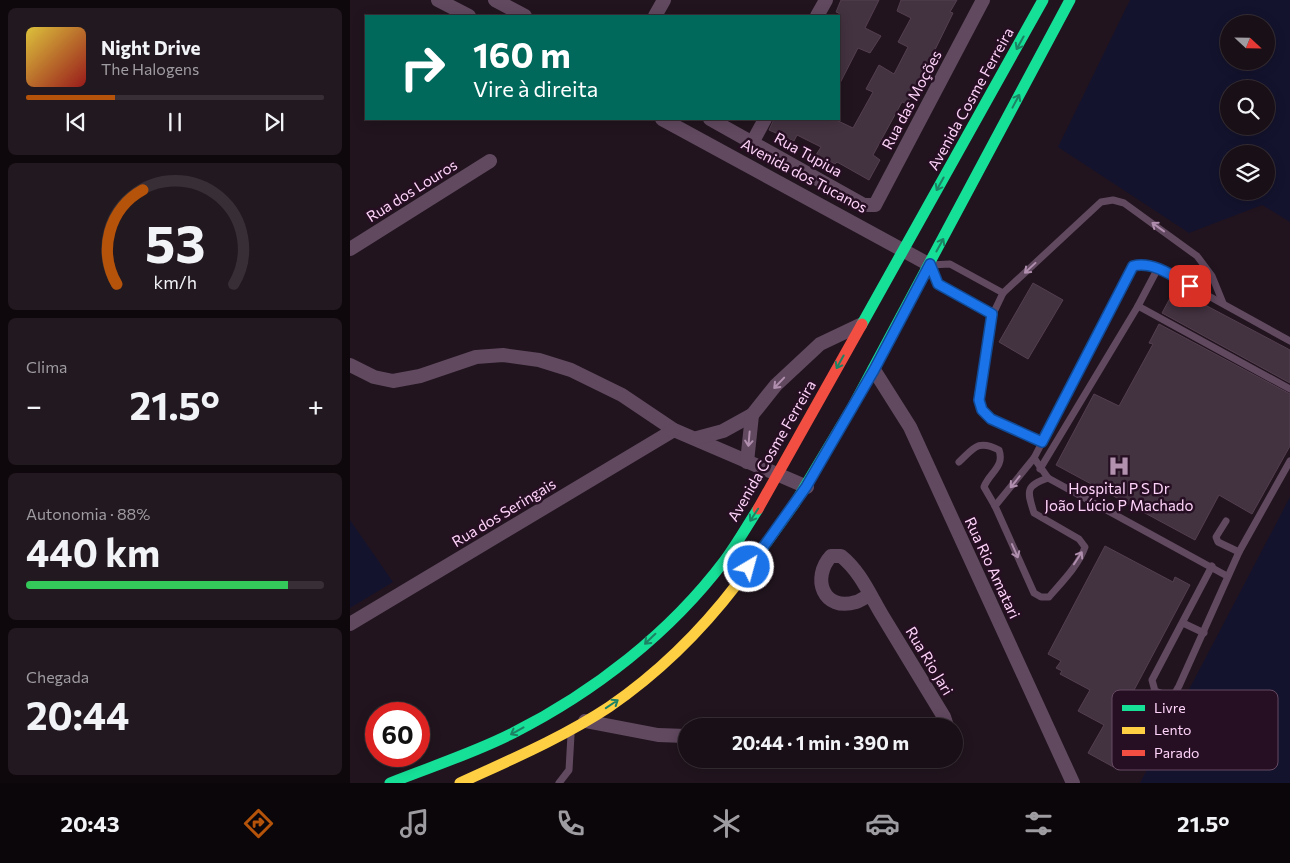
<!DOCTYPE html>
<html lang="pt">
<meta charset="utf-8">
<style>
body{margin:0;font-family:Commissioner,sans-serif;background:#22181f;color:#f1f3f6;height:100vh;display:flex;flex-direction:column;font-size:19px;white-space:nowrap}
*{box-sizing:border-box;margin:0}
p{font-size:16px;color:#9f9ca1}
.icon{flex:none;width:28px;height:28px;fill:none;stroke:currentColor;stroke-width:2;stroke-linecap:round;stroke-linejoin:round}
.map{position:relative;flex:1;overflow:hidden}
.details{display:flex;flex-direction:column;gap:8px;padding:8px;background:#0e080c;width:350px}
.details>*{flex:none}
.hud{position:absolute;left:15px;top:15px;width:475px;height:105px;border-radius:0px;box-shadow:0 2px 12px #0003,0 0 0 1px #372f35;background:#00695c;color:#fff;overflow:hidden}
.needle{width:32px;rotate:112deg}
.controls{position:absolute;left:870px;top:15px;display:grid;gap:10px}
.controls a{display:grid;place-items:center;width:55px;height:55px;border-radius:50%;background:#190f16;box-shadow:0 2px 12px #0003,0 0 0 1px #372f35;font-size:25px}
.speed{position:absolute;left:15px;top:702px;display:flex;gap:10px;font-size:25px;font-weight:700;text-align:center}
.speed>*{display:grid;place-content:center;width:65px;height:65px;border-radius:50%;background:#190f16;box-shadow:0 2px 12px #0003,0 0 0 1px #372f35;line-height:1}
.speed .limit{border:8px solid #d22;background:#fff;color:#111}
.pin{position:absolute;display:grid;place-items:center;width:42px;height:42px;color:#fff;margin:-21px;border-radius:10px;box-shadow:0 2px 8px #0006}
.me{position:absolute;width:55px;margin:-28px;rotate:37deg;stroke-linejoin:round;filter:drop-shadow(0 0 4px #0008)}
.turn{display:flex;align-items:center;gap:18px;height:105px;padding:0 25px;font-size:22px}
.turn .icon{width:65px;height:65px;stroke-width:2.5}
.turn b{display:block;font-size:35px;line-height:42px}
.big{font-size:38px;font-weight:700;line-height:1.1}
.details .widget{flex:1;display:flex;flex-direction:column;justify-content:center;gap:8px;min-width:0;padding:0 18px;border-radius:8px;background:#22181f}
.details .dial{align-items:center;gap:0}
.dial svg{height:130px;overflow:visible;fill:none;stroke:#372f35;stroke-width:7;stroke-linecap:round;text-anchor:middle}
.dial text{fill:#f1f3f6;stroke:none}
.song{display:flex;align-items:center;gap:15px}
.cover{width:60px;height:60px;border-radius:8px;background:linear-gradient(135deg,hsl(50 70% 55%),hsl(0 70% 35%))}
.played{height:5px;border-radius:2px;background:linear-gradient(90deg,#b45309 30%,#372f35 30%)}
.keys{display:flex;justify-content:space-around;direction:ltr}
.heat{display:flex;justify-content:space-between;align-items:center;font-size:28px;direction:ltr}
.charge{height:8px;border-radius:4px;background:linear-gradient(90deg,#34c759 88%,#372f35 0)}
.trip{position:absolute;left:328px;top:718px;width:285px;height:50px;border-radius:25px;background:#190f16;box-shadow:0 2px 12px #0003,0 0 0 1px #372f35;font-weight:700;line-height:50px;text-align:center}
.menu{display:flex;height:80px;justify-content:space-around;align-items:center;background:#0a0609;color:#9f9ca1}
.menu .icon{width:35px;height:35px}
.menu .selected{color:#b45309}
.menu b{font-size:22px;color:#f1f3f6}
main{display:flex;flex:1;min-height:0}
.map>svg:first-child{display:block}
</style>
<main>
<section class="details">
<div class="widget">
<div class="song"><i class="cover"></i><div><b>Night Drive</b><p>The Halogens</p></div></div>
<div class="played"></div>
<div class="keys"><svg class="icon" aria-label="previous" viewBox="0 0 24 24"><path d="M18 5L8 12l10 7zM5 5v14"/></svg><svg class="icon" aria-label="pause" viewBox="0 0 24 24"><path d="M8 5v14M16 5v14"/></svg><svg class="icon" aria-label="next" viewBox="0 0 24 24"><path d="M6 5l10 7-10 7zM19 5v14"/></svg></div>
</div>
<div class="widget dial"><svg viewBox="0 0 100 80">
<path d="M14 69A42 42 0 1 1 86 69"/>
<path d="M14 69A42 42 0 0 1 30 11" stroke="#b45309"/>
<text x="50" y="56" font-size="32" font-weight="700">53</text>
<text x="50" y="72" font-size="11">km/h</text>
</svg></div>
<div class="widget"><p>Clima</p>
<div class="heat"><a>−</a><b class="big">21.5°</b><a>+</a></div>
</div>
<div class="widget"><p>Autonomia · 88%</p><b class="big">440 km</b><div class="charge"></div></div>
<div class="widget"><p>Chegada</p><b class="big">20:44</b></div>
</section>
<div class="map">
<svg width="940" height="783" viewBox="0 0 940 783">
<rect width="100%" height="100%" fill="#21141e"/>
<g fill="#14132e" fill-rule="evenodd">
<path d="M780,0H940V222L912,205L839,233L708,147ZM879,24H916V61H879ZM879,89H916V126H879ZM879,154H916V191H879Z"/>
<polygon points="940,497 940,783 790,783"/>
<polygon points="0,520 43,582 0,608"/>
</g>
<g fill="#433240" stroke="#543f50">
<polygon points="491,0 529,0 515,28 531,36 520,53 508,48 489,85 489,13 486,12"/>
<polygon points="551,0 607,0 600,12 603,13 579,62 581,63 557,104 552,102 523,155 530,160 519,180 487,162 485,164 466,155 471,147 447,135 444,141 419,130 424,119 484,119 503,128 523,92 516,89 529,65 544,74 558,47 548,42 561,18 547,11"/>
<polygon points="683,283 713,300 678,359 649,342"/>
<polygon points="825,289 940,350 940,383 814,314 812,313"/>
<polygon points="809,324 940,394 940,446 902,514 869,495 845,540 706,465 744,394 769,406 803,344 799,343"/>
<polygon points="755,546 823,582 825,577 840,585 783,692 807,705 769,770 738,753 754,725 728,711 740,690 710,674 712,671 706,668 711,661 698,654"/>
</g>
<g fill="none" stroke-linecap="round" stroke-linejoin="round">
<g stroke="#614960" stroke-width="7">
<polyline points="808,268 788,306 940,389"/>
<polyline points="643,314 588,284 580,265 600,264 653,293"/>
<polyline points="692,442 641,419 632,410 629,400 643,314 653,293 751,202 763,200 774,203 847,256 862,276 873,303"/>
<path d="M609,462C624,448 628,439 649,450C655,467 639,473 634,487L645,506L684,593L691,597H699C711,583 729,565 735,547L729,539L684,513C677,491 675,486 698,478"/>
<polyline points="690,469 788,306"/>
<polyline points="645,506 684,458"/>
<polyline points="876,521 866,537 868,542 889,552"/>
<polyline points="862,566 802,680 805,691 819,696 825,693 829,686 889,552 940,461"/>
<polyline points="877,576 698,478 684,458 783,267 792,264 808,268 940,341"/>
<polyline points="833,623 854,633"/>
<polyline points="209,783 219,770 221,735"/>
</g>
<g stroke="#614960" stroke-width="14">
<polyline points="88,0 119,16"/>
<polyline points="145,0 175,16"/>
<polyline points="305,16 314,0"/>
<polyline points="467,16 476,0"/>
<polyline points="312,119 580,265"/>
<polyline points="360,119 514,205 525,205 633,0"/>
<polyline points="402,143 415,119"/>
<polyline points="0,249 140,161"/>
<polyline points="0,365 24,377 43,381 70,376 126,357 153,355 189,360 221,370 272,395 324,430 457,487"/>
<polyline points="524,370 560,427 723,783"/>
<polyline points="347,438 373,431 402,415 426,385 470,344 510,325"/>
<polyline points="397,462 402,415"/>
<path d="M520,595C515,597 510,601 506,602C473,612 461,578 481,556H491C510,571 520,595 532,615C553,649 573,683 594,717L597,726"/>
<polyline points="0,624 324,430"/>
<polyline points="235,721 308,735 336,736"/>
</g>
<g stroke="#16e098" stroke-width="11">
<polyline points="512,324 693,0"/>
<polyline points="387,584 445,503 503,406 720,0"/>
<path d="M40,783C80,767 124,753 163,733C244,692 320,633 375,560C387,544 397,526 408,509"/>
</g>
<path stroke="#ffcf43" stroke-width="11" d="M110,783C160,760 212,738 259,707C307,674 351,631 387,584"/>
<polyline stroke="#f24e42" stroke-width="11" points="408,509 512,324"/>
</g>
<defs><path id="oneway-shaft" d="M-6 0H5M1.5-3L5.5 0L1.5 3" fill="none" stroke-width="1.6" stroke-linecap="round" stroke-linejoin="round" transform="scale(1.25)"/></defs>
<g stroke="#1d8263">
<use href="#oneway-shaft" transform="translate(670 43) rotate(119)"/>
<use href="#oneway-shaft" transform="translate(666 101) rotate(-62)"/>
<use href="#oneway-shaft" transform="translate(590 184) rotate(119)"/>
<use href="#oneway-shaft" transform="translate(590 245) rotate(-61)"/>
<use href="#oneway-shaft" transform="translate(490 362) rotate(119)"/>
<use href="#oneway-shaft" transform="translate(404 515) rotate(123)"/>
<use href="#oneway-shaft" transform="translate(300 639) rotate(136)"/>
<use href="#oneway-shaft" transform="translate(262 704) rotate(-34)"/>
<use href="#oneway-shaft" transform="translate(167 731) rotate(151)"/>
</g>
<g stroke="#b08eae">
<use href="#oneway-shaft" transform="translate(808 227) rotate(-144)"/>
<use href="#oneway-shaft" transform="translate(680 268) rotate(137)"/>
<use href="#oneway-shaft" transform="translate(429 383) rotate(134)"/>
<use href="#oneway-shaft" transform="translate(399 439) rotate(95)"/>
<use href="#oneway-shaft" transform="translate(665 482) rotate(129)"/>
<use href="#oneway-shaft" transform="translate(665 551) rotate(66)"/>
<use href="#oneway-shaft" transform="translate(728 558) rotate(-57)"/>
</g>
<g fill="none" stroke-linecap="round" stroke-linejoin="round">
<g stroke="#114b97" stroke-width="12">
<path id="route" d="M399,567L456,487L524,370L580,264L588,284L642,314L629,400L632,410L641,419L692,442L783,266C803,261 823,276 840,286"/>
</g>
<use href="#route" stroke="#1a73e8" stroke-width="9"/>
</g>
<defs>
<g id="hospital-bare" transform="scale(1.725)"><path d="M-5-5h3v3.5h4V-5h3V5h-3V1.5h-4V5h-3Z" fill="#b191ae" stroke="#260f22" stroke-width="2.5" paint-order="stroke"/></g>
</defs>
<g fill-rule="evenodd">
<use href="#hospital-bare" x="769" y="466"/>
</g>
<g text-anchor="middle" stroke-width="5" stroke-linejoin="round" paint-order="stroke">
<g font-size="15" fill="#ffd4fb" stroke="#260f22">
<text transform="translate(621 99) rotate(-61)" y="5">Avenida Cosme Ferreira</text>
<text transform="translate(562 100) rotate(-62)" y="5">Rua das Moções</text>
<text transform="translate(458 155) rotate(29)" y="5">Rua Tupiua</text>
<text transform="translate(454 176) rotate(28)" y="5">Avenida dos Tucanos</text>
<text transform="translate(62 191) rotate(-32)" y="5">Rua dos Louros</text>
<text transform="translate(422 451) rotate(-60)" y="5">Avenida Cosme Ferreira</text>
<text transform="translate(154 513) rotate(-31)" y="5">Rua dos Seringais</text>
<text transform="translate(642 568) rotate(65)" y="5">Rua Rio Amatari</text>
<text transform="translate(579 661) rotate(59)" y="5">Rua Rio Jari</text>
</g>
<g font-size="15" fill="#ffd4fb" stroke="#260f22">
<text x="769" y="494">Hospital P S Dr<tspan x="769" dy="17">João Lúcio P Machado</tspan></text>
</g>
</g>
<rect x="762" y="690" width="166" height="80" rx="8" fill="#260f22" stroke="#674a63" stroke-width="1"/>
<rect x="772" y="705" width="23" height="6" fill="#16e098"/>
<rect x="772" y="727" width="23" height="7" fill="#ffcf43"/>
<rect x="772" y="750" width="23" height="6" fill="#f24e42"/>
<g font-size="14" fill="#ffd4fb">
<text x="804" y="713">Livre</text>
<text x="804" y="735">Lento</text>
<text x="804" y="758">Parado</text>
</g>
</svg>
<div class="controls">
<a><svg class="needle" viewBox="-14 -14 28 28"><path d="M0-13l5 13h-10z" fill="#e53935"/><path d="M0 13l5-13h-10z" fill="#9f9ca1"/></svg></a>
<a><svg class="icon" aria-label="search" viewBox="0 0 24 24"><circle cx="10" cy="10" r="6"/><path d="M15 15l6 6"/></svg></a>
<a><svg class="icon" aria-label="layers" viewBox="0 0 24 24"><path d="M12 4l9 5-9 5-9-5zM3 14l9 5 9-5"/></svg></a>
</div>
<div class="speed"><div class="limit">60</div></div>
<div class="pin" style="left:840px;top:286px;background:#d93025"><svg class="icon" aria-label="arrive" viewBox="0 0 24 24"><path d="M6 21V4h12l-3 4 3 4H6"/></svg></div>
<svg class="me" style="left:399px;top:567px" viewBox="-20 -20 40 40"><circle r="17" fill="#1a73e8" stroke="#fff" stroke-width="3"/><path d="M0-11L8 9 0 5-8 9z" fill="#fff"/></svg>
<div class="trip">20:44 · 1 min · 390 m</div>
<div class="hud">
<div class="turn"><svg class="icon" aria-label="right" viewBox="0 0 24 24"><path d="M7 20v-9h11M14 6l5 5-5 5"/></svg><div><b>160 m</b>Vire à direita</div></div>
</div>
</div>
</main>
<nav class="menu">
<b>20:43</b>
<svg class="icon selected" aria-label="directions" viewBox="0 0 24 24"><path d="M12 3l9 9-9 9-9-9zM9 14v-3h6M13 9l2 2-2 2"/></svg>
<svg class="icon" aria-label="music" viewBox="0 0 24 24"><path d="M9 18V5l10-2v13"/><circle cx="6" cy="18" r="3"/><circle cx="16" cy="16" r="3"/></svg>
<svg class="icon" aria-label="phone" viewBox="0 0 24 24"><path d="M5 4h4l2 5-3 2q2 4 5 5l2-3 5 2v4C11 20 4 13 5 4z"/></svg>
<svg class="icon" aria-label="climate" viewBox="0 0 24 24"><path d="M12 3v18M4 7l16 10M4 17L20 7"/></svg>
<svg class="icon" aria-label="car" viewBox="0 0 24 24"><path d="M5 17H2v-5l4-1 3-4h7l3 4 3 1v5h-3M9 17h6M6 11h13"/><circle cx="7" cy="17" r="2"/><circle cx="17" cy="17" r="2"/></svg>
<svg class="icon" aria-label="filters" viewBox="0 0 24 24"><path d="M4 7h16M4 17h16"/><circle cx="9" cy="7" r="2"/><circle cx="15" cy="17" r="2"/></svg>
<b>21.5°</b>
</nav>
